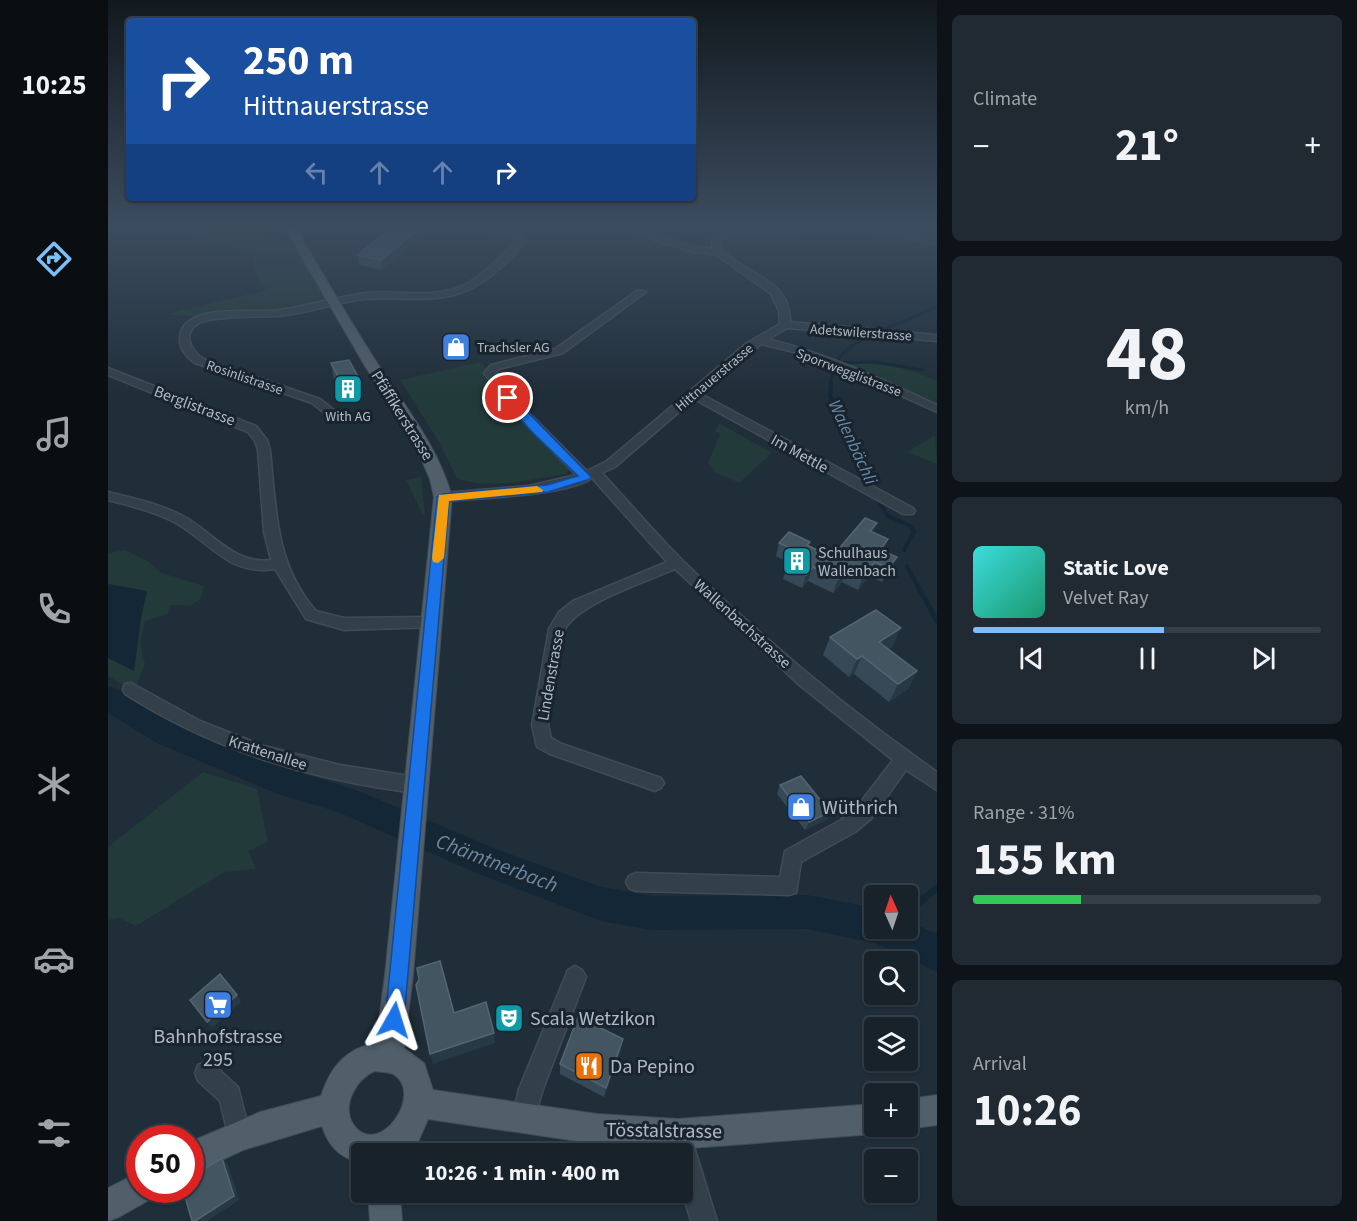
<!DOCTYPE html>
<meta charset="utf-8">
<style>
body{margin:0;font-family:"Source Sans 3",sans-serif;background:#212a33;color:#f1f3f6;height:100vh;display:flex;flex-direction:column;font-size:22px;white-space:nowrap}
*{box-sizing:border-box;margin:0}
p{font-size:20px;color:#9fa4a9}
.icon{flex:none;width:33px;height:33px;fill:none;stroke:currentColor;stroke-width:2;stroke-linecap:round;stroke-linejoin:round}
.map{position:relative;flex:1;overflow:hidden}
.drawer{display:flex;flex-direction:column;gap:15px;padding:15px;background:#0d1318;width:420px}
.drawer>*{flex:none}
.guide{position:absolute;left:18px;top:18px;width:570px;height:183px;border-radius:6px;box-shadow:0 2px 4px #0004,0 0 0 2px #363f47;background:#1a4fa0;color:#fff;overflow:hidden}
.needle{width:39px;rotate:357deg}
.fabs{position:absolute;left:756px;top:885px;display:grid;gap:12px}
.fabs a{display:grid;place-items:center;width:54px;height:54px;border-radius:6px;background:#18222b;box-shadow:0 2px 4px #0004,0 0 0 2px #363f47;font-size:30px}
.speed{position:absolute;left:18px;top:1125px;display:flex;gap:12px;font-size:30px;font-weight:700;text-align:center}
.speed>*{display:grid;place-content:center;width:78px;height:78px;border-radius:50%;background:#18222b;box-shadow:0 2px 4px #0004,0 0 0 2px #363f47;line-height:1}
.speed .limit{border:9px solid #d22;background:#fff;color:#111}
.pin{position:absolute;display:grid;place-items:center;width:51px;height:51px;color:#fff;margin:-26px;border:3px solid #fff;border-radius:50%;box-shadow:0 2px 6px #0007}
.me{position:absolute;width:66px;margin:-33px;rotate:6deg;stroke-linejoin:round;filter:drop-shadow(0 0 4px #0008)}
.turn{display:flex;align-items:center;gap:21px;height:126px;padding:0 18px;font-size:27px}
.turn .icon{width:78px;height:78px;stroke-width:2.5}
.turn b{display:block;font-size:42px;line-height:51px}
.lanes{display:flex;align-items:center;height:57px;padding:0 18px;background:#0003;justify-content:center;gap:30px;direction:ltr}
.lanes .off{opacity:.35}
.big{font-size:45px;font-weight:700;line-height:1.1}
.drawer .card{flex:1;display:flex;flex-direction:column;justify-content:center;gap:9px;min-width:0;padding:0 21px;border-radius:9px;background:#212a33}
.drawer .dial{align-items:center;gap:0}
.dial b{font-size:78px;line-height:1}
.song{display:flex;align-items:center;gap:18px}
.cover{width:72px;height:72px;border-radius:9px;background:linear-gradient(135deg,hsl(180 70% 55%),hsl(160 70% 35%))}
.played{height:6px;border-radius:3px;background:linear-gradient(90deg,#7cbffd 55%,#363f47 55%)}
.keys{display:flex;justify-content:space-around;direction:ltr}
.heat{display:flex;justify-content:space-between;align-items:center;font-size:33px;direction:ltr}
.charge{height:9px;border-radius:4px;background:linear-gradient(90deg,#34c759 31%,#363f47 0)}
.trip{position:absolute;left:243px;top:1143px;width:342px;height:60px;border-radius:6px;background:#18222b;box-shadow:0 2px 4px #0004,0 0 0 2px #363f47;font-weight:700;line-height:60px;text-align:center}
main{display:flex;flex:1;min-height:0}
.dock{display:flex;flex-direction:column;width:108px;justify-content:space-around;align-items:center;background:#0a0e11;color:#9fa4a9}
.dock .icon{width:42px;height:42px}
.dock .on{color:#7cbffd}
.dock b{font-size:27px;color:#f1f3f6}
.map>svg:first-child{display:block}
</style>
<main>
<nav class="dock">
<b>10:25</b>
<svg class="icon on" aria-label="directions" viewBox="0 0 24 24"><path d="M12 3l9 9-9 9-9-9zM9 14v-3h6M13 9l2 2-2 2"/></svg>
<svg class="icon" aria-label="music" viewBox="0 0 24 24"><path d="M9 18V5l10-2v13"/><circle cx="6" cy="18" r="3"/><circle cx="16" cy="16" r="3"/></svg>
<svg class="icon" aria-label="phone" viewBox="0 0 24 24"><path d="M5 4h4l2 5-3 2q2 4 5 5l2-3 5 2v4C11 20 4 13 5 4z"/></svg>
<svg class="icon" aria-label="climate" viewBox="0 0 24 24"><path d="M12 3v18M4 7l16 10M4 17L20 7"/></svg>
<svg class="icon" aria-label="car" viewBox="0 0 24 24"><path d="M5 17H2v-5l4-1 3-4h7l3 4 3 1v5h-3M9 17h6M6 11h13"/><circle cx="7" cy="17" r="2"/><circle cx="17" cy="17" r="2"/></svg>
<svg class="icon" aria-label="filters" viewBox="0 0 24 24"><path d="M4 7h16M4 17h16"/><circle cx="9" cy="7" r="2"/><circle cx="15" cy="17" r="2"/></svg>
</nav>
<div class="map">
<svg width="829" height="1221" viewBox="0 0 829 1221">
<rect width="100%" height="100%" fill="#202e39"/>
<g fill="#223a3a">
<path d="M82,225L90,227L135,225L145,232L177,243H191L225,303C173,315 111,321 59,314L158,290C148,278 143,269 146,254L64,230Z"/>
<polygon points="733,225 829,225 829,241 816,239"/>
<path d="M373,362L464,464L458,474C424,479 381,491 349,478L328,437L292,380Z"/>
<path d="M741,362C770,364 804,367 829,382V409L735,366Z"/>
<polygon points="611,423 664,453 631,483 606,472 600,463 612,434 607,431"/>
<polygon points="827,435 829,464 799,452"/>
<polygon points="313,477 317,514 315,515 298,480"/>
<polygon points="17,550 43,563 51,572 96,586 93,598 82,606 63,605 59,614 37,621 32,644 37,664 28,686 17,686 0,676 0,553"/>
<polygon points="95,772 149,789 160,842 140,851 148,869 116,872 28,926 11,918 0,920 0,847"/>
</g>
<polygon fill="#132737" points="0,584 39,591 33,618 26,671 0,658"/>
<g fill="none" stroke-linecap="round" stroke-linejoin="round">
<g stroke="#132737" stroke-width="3">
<polyline points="777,329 829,307"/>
<polyline points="730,363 768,362 815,370"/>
<path d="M722,384C727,357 739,345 764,335"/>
</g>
<g stroke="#132737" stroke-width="4">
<polyline points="723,383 722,396 763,488"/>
<polyline points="768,496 779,515 802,526 806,531 796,550"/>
<polyline points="799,566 813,592"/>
</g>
<polyline stroke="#132737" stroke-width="5" points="812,590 829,621"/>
<g stroke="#132737" stroke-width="7">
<polyline points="800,912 829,888"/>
<polyline points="783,931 785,928"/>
</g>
<polygon fill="#132737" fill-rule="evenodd" points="0,686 10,690 71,725 186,771 248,790 393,851 493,887 544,896 699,895 766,908 766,928 800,928 800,921 829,934 829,972 767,943 699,929 544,930 493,921 373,875 230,812 170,794 49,743 0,713"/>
<g stroke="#404b56" stroke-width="3">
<g id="minor">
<path d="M350,225H366L407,232L413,234L417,242C400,263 376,286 349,294C319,303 289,296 258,299C228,302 199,314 168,316C152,317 103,316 91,323C74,333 82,349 95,359L212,399L227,411V415H219L204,403L87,363C67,349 65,326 91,316C111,308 149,313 172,310C201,306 229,297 257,293C286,290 314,297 343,290C370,283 389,259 408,242L402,236Z"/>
<path d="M500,225H512L589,247L604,249L605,237C629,223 654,229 680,228C690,227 699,225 709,225C688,244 640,223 612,240V248C635,274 684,279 682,322L829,335V341L679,328L660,339C720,354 773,379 829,405V412L731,368L694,354L653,344L593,394L805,508L807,511L805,514H795L586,399L507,467L494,473C521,502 547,533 575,561C654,638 739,709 829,772V790L798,770L763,819L747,832L693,862L688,893L681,895L528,891L521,888L518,882L521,876L528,873L672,877L677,851L733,820L749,807L785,760L689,683L567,569C538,582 471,603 457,629L440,725L443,738L454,744L553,778L556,783L553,788L547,791L442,754L429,747L424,725L441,629L451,612L465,601L559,562L484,478C458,496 370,498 335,501L328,497L335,493L421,486L468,475L411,417L376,373L383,365L447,349L530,290L538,292L455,353L391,369L388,373L420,412L479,471L499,461L639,343L672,324L671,311L663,294L609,255L585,252Z"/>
<polygon points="729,225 746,225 829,238 829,244"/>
<path d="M0,368L148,426L159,440L162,450C168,509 167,564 208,611L236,618L322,617L327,619L330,623L327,627L236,630L198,619L167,569C119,576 103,542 66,522C45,511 22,506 0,500V492C25,498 52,504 75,516C105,532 126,565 163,560L156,532L150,450L147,441L140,432L0,375Z"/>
<path d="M23,683L92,721L156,746L232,765L308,777L314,780L317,785L314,790L308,793C203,780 107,751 17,694L15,689L17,684Z"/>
<polygon points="467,966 474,970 478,977 435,1089 424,1126 416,1130 408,1126 404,1118 411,1089 460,970"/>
<polygon points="98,1062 106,1065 130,1087 142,1134 138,1142 130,1146 122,1142 112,1101 90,1081 87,1073 90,1065"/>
<polygon points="570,1122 578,1126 582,1134 609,1221 583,1221 574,1190 574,1154 564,1154 558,1134 562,1126"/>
</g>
</g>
<g stroke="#404b56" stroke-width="2">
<g id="major">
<path d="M175,225H186C214,272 241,320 271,366C299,409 330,447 344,497L305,975L296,1048L316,1063L325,1090L489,1114L570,1119L766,1104V1126H778L777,1130L766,1134L570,1149L489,1144L320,1119L310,1142L298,1154H254V1163C232,1158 221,1147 214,1126L135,1150L82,1175V1142L152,1112L213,1096C223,1066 237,1050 268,1042L277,975L326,497L322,479L307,445L257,366ZM267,1071C272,1072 280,1072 285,1074C318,1093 270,1161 245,1124C233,1105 249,1078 267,1071Z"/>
<polygon points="829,1095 829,1125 800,1129 793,1126 800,1126 800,1099"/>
<polygon points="32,1172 32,1190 47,1190 43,1199 11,1217 0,1221 0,1188"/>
<polygon points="260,1192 292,1192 294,1221 262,1221"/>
</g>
</g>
<use href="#minor" fill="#33404a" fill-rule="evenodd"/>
<use href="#major" fill="#515f6a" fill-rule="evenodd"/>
</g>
<g fill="#374956">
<polygon points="275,226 319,231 316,233 316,236 274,270 251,265 249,255 276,235"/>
<polygon points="223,363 255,397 237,401 226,380"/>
<polygon points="769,523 765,532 775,551 789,557 783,571 774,582 761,576 750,590 734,582 725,593 700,581 694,588 675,579 679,566 682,563 668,556 671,543 701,546 724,557"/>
<polygon points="722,637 785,646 781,649 809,671 800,689 781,702 746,674 741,677 715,655"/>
<polygon points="672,785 722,812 718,820 697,830 669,794"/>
<polygon points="513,1049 496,1097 452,1074 452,1064"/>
</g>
<g fill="#283946">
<polygon points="314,225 318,225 319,231 316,233 316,236 274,270 273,260"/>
<polygon points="252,380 255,397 237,401 234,384"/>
<polygon points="769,523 763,537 762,531"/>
<polygon points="780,539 775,553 766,563 772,550"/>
<polygon points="789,557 783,571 774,582 780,568"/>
<polygon points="767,562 761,576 750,590 755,576"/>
<polygon points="705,567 700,581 694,588 698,575"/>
<polygon points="739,568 734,582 725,593 730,579"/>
<polygon points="793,628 785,646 763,660 771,642"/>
<polygon points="754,656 746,674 741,677 749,659"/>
<polygon points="809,671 800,689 781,702 790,684"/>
<polygon points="722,812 718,820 697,830 701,822"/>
<polygon points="129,995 133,1002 104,1028 99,1022"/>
<polygon points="386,1033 387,1043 325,1064 322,1054"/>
<polygon points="515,1039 513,1049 496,1097 498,1088"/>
<polygon points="114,1158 120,1164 131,1200 99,1221 87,1221"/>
</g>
<g fill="#445562" stroke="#546572" stroke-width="1.5">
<polygon points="276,225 314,225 312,226 315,226 273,260 249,255 285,228 275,226"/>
<polygon points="241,360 252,380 234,384 223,363"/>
<polygon points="757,518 769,523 762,531 780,539 772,550 789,557 780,568 767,562 755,576 739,568 730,579 705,567 698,575 679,566 692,552 671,543 681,532 702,542 699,545 724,557"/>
<polygon points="768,610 793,628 771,642 809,671 790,684 754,656 749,659 722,637"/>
<polygon points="693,776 722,812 701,822 672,785"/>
<polygon points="332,961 346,1013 378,1002 386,1033 322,1054 308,985 311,980 309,968"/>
<polygon points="112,974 129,995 99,1022 82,1000"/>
<polygon points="470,1017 515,1039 498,1088 452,1064"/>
<polygon points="114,1158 126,1196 87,1221 84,1221 75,1190 82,1190 82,1178"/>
</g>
<linearGradient id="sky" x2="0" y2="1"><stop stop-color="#12191f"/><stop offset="0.57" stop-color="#3c4c5f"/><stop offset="1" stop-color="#3c4c5f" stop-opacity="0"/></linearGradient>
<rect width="829" height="396" fill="url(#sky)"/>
<polygon fill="#1a73e8" stroke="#114b97" stroke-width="1.5" points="400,395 404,396 483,477 482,479 440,492 341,501 296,1020 294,1027 286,1030 279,1027 277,1020 329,497 335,494 439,485 470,476 426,434 396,400 396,396"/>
<polygon fill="#f59e0b" points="429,486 435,490 434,492 341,501 336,558 330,563 325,562 324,558 331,495"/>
<defs>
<g id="shop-square" transform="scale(1.5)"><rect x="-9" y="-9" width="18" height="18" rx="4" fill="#3f7fe0" stroke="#19242e"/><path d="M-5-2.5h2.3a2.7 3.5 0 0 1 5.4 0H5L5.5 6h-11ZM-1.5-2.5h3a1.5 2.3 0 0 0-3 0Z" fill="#fff"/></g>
<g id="building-square" transform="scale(1.5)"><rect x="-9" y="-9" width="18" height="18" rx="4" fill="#0f9aa8" stroke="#19242e"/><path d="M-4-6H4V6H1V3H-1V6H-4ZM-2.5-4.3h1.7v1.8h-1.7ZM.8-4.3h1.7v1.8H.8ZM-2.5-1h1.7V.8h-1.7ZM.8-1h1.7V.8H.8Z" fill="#fff"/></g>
<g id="supermarket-square" transform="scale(1.5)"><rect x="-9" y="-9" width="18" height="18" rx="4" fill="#3f7fe0" stroke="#19242e"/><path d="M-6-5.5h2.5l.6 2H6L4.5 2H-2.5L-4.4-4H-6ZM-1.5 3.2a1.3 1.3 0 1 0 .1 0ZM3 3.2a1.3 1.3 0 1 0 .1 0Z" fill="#fff"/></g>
<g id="theatre-square" transform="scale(1.5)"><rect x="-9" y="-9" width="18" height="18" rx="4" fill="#0f9aa8" stroke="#19242e"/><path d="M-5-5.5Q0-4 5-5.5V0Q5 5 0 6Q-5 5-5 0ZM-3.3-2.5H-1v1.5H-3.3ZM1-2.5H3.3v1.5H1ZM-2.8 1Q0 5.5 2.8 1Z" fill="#fff"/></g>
<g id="restaurant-square" transform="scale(1.5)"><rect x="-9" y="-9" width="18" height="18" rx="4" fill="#e8710a" stroke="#19242e"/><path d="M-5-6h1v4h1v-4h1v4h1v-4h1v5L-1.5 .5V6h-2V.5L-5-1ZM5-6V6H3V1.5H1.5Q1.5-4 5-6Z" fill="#fff"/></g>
</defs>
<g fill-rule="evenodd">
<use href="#shop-square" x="348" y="347"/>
<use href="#building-square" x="240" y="389"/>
<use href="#building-square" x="689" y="561"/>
<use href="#shop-square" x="693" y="807"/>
<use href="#supermarket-square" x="110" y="1005"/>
<use href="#theatre-square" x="401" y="1018"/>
<use href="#restaurant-square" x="481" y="1066"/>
</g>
<g text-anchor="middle" stroke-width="6" stroke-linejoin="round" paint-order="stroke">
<g font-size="14" fill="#aebac6" stroke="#19242e">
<text transform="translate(753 332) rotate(4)" y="5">Adetswilerstrasse</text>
<text transform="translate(741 372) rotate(21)" y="5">Sporrwegglistrasse</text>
<text transform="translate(137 377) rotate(19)" y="5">Rosinlistrasse</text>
<text transform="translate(606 377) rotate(-40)" y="5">Hittnauerstrasse</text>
</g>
<g font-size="14" fill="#aebac6" stroke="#19242e" text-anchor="start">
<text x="369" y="352">Trachsler AG</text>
<text x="240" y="421" text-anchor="middle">With AG</text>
</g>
<g font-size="16" fill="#aebac6" stroke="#19242e">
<text transform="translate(87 405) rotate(21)" y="6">Berglistrasse</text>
<text transform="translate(295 415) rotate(58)" y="6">Pfäffikerstrasse</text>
<text transform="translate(692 453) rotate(29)" y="6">Im Mettle</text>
<text transform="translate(635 623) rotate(42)" y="6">Wallenbachstrasse</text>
<text transform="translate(442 675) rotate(-80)" y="6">Lindenstrasse</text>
<text transform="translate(160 752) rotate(18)" y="6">Krattenallee</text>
</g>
<g font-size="16" fill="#aebac6" stroke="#19242e" text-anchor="start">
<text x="710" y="558">Schulhaus<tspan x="710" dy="18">Wallenbach</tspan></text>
</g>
<g font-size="18" font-style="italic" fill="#658aa7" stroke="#19242e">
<text transform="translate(745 442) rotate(65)" y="6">Walenbächli</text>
</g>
<g font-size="20" fill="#aebac6" stroke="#19242e" text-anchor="start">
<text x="714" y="814">Wüthrich</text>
<text x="422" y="1025">Scala Wetzikon</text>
<text x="110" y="1043" text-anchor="middle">Bahnhofstrasse<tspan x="110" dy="23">295</tspan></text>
<text x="502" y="1073">Da Pepino</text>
</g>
<g font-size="20" fill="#aebac6" stroke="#19242e">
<text transform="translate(556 1130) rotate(1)" y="7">Tösstalstrasse</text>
</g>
<g font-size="21" font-style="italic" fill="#658aa7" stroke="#19242e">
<text transform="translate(389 863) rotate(21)" y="7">Chämtnerbach</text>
</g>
</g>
</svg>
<div class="fabs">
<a><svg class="needle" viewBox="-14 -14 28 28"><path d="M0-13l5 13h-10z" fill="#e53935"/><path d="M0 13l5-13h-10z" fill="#9fa4a9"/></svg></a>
<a><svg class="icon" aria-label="search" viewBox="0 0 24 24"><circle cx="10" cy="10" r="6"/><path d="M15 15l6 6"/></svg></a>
<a><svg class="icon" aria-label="layers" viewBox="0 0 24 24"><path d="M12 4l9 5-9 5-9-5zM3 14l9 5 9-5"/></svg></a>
<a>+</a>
<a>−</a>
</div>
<div class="speed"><div class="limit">50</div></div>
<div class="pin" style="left:400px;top:398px;background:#d93025"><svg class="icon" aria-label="arrive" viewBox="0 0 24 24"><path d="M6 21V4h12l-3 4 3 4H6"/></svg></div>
<svg class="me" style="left:286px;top:1020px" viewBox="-20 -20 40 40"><path d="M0-17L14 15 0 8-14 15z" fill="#1a73e8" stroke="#fff" stroke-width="4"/></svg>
<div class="trip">10:26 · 1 min · 400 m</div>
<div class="guide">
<div class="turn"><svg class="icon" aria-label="right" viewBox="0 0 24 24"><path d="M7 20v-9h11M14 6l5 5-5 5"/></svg><div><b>250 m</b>Hittnauerstrasse</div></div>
<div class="lanes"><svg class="icon off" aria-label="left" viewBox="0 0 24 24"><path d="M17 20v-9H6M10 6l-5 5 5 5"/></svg><svg class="icon off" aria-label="ahead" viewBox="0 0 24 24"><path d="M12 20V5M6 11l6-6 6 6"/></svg><svg class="icon off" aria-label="ahead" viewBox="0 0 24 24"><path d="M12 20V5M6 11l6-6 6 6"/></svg><svg class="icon" aria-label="right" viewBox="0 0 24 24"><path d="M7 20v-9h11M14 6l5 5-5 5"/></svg></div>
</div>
</div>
<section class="drawer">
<div class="card"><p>Climate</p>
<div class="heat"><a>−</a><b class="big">21°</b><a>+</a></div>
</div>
<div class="card dial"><b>48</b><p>km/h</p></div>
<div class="card">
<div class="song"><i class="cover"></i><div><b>Static Love</b><p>Velvet Ray</p></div></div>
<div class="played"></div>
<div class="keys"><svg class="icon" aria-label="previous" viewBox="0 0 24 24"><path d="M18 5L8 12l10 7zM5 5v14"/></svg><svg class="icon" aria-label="pause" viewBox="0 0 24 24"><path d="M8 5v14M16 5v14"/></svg><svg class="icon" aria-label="next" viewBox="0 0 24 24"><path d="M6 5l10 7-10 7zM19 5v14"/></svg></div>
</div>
<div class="card"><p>Range · 31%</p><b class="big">155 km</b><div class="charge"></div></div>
<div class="card"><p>Arrival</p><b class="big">10:26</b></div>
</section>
</main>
